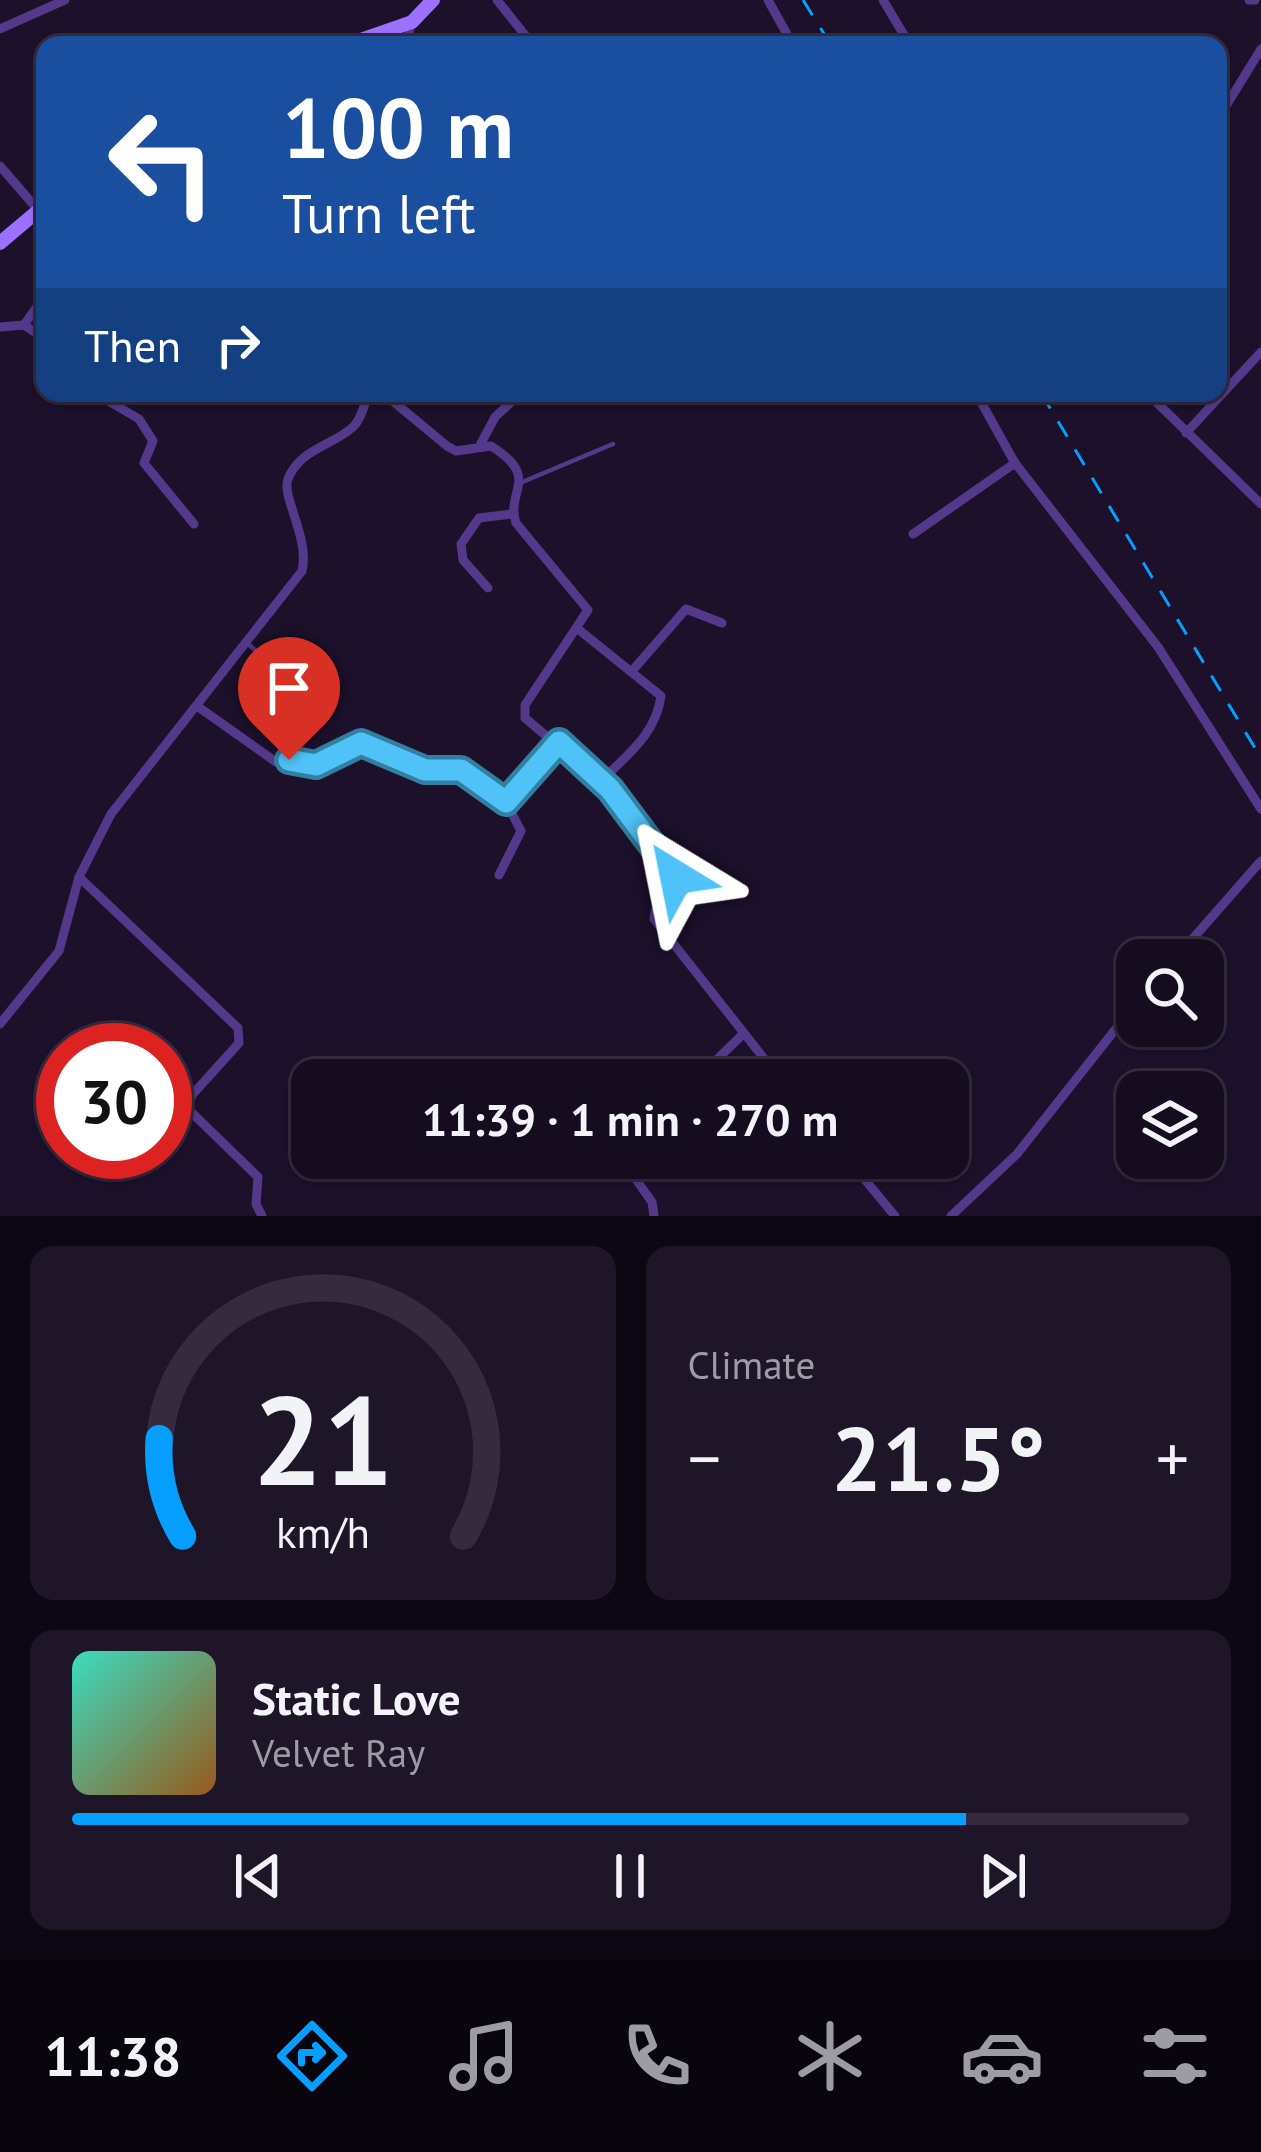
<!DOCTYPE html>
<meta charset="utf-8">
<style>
body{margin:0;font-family:"PT Sans",sans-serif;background:#1e1529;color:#f1f3f6;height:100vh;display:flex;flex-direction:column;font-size:45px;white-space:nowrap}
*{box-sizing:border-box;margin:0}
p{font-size:39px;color:#9d9ba5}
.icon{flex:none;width:66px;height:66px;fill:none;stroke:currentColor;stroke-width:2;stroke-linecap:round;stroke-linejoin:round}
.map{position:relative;height:1216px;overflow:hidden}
.sheet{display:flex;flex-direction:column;gap:30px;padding:30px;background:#0c0712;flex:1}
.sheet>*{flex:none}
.hud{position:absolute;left:36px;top:36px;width:1191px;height:366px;border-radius:24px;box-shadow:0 3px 9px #0004,0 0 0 3px #342c3e;background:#1a4fa0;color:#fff;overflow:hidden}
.fabs{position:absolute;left:1116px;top:939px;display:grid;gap:24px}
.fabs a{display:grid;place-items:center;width:108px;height:108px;border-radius:24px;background:#150c20;box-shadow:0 3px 9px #0004,0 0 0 3px #342c3e;font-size:60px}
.speed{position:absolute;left:36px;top:1023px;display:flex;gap:24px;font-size:60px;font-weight:700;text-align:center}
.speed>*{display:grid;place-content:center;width:156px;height:156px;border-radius:50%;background:#150c20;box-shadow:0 3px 9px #0004,0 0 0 3px #342c3e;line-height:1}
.speed .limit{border:18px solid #d22;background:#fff;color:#111}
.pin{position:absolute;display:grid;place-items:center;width:102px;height:102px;color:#fff;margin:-123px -51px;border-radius:50% 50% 50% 0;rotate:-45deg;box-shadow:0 0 12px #0007}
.pin .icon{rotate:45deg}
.me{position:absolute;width:132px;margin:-66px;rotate:325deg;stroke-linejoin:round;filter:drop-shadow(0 0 9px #0008)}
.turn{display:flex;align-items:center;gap:42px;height:252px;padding:0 48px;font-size:54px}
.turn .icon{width:156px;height:156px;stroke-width:2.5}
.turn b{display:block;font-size:84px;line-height:102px}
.then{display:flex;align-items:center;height:114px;padding:0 48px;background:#0003;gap:24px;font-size:45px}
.big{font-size:90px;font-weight:600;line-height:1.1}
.sheet .tile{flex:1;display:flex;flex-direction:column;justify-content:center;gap:18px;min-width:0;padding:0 42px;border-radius:24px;background:#1e1529}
.sheet .dial{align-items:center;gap:0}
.dial svg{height:312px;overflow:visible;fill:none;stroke:#342c3e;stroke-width:7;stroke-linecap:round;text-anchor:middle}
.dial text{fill:#f1f3f6;stroke:none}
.song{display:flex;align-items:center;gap:36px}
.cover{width:144px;height:144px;border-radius:18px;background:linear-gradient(135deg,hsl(170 70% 55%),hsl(30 70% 35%))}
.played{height:12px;border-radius:6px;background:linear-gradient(90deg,#069fff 80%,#342c3e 80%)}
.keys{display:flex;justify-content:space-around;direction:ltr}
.heat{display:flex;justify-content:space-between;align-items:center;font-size:66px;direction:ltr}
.sheet .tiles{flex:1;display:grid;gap:30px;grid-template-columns:1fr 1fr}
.tile:last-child{grid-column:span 2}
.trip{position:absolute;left:291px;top:1059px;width:678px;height:120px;border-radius:24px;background:#150c20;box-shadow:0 3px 9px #0004,0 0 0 3px #342c3e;font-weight:600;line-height:120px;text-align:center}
.tab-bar{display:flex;height:192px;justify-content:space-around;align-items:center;background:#08050d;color:#9d9ba5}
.tab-bar .icon{width:84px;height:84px}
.tab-bar .active{color:#069fff}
.tab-bar b{font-size:54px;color:#f1f3f6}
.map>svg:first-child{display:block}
</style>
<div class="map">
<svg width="1261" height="1216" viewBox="0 0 1261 1216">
<rect width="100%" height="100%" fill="#1c102b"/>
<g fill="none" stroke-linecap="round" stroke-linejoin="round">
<g stroke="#54398b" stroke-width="4.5">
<polyline points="520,483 613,444"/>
<polyline points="249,645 310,694"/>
</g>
<g stroke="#54398b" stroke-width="9">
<polyline points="497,0 533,45"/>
<polyline points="768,0 793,45"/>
<polyline points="883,0 910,45"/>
<polyline points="1249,0 1255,0"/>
<polyline points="0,29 65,0"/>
<polyline points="405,45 412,22"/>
<polyline points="1218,119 1261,49"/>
<polyline points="0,166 45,218"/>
<polyline points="24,325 45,295"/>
<polyline points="0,327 24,325 45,339"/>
<polyline points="95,393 139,419 153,441 144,463 194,524"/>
<path d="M383,393L447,446L456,451L491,446C542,478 505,490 516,523L588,610L525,705V718L609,789L675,870C679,892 654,899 654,919L781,1080"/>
<polyline points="976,393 1015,463 1158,647 1261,809"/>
<polyline points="1147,393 1261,504"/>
<polyline points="1186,433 1261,352"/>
<polyline points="480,445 495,417 521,393"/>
<polyline points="913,534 1015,463"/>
<polyline points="488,588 463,560 461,544 479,518 512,514"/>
<path d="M578,629L661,696C656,734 627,755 601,781"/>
<polyline points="632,671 686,609 722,623"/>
<polyline points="197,706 276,762 316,765 361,743 425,769 461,770 506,802 559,742"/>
<polyline points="499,875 521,831 506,802"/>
<polyline points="79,877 238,1028 239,1043 192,1095 188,1109 258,1177 256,1204 262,1216"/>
<polyline points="1174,960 1261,861"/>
<path d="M0,1024L59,951L79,877L111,814L302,571C310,538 281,496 288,479C300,449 332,446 353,427C362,418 364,404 369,393"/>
<polyline points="696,1080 743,1034"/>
<polyline points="634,1158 630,1171 652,1202 654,1216"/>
<polyline points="847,1158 895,1216"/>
<polyline points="951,1216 1017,1154 1137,1002"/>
</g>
<g stroke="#9c71ff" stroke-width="14">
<polyline points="346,45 412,22 433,0"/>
<polyline points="0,243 45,205"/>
</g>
<g stroke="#069fff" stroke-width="3" stroke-dasharray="18 15" stroke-linecap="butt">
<polyline points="803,0 831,45"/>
<polyline points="1041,393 1261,758"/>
</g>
</g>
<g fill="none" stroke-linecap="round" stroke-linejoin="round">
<g stroke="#337fa1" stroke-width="30">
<polyline id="route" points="289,760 316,765 361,743 425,770 461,770 506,802 559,742 610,789 676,877"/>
</g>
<use href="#route" stroke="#4fc3f7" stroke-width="21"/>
</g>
</svg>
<div class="fabs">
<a><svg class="icon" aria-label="search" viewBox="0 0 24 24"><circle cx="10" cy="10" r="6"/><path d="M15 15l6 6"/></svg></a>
<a><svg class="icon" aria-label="layers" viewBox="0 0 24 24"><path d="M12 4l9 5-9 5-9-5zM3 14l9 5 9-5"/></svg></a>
</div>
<div class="speed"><div class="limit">30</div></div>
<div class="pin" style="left:289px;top:760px;background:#d93025"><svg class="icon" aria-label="arrive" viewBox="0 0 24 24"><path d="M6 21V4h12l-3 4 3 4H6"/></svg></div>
<svg class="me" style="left:676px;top:877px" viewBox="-20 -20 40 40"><path d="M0-17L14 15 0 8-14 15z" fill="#4fc3f7" stroke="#fff" stroke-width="4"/></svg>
<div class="trip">11:39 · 1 min · 270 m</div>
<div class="hud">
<div class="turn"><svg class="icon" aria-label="left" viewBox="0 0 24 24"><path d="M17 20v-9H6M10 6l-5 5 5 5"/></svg><div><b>100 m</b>Turn left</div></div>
<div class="then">Then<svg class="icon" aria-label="right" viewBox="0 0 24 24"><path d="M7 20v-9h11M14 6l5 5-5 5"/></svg></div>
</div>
</div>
<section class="sheet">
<div class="tiles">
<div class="tile dial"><svg viewBox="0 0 100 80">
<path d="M14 69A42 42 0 1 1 86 69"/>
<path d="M14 69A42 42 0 0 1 8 44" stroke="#069fff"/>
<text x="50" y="56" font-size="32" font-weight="700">21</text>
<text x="50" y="72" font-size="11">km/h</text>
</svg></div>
<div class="tile"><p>Climate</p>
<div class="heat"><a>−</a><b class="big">21.5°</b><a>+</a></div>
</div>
<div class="tile">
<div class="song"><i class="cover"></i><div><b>Static Love</b><p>Velvet Ray</p></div></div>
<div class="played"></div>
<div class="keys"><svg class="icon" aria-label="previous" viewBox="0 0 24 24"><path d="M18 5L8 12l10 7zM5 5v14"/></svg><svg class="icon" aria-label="pause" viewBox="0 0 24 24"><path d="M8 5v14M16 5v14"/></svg><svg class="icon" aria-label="next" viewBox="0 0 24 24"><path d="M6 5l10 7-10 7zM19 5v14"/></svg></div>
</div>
</div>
</section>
<nav class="tab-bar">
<b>11:38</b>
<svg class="icon active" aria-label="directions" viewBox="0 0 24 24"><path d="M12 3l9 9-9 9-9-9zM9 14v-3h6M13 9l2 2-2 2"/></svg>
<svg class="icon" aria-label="music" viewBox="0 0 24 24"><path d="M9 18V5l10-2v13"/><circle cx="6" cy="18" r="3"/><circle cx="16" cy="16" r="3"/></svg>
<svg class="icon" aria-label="phone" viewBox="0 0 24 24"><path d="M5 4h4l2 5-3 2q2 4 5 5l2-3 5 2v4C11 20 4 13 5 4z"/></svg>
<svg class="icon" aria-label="climate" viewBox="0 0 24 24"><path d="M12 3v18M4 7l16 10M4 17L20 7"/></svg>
<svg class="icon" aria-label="car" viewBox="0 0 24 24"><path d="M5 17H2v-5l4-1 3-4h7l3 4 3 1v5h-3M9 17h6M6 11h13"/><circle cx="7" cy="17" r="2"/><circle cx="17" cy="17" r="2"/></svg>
<svg class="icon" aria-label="filters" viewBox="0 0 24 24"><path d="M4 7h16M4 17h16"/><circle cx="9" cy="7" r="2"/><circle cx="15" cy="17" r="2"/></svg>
</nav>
